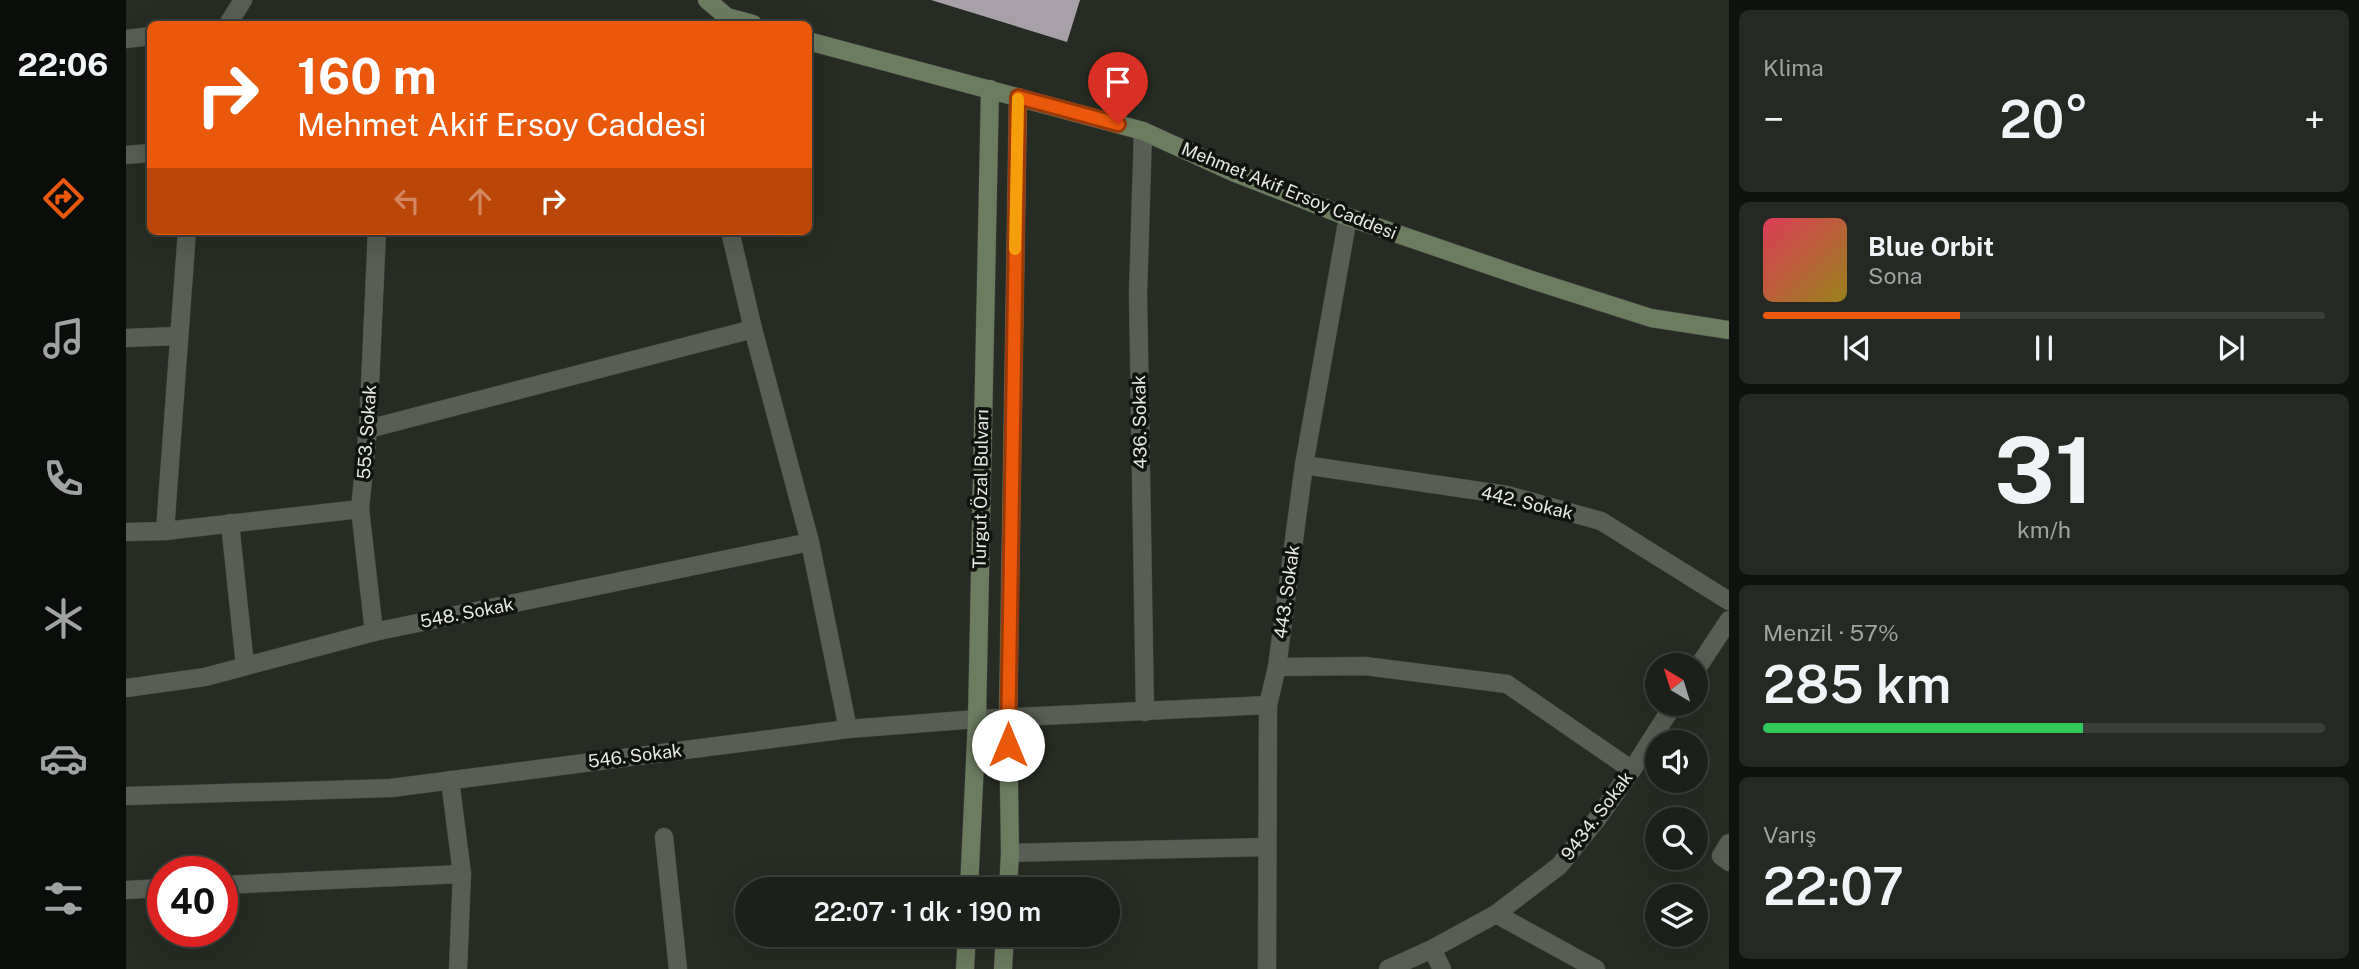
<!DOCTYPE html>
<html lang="tr">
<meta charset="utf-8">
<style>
body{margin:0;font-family:"Public Sans",sans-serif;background:#252823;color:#f1f3f6;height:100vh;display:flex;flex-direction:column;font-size:26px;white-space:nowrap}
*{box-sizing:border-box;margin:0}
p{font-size:23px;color:#a0a3a2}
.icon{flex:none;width:38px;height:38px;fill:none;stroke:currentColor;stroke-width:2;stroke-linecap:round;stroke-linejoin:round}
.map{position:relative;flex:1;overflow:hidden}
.sheet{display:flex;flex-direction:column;gap:10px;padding:10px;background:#0f120e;width:630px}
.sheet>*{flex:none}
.hud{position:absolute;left:21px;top:21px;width:665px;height:214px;border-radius:10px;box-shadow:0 7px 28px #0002,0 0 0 2px #3a3e39;background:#ea580c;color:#fff;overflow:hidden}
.needle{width:46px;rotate:322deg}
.controls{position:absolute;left:1519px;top:653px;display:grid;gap:14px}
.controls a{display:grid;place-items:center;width:63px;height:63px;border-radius:50%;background:#1c201a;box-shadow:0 7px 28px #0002,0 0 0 2px #3a3e39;font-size:35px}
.speed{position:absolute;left:21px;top:856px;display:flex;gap:14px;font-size:35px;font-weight:700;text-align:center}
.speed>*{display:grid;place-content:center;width:91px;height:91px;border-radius:50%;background:#1c201a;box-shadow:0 7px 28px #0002,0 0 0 2px #3a3e39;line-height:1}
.speed .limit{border:10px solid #d22;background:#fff;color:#111}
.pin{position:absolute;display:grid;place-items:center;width:60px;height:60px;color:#fff;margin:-72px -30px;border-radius:50% 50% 50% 0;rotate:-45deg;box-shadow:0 0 7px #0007}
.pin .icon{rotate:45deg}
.me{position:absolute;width:77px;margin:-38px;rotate:0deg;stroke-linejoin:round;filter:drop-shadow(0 0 5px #0008)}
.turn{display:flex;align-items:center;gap:24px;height:147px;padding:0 35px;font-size:32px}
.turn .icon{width:91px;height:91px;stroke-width:2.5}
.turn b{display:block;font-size:49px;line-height:60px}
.lanes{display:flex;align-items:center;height:66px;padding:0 35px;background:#0003;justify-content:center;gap:35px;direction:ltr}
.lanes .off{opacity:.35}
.big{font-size:52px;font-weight:600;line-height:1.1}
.sheet .tile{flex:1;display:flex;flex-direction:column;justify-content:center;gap:10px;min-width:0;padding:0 24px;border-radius:10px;background:#252823}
.sheet .dial{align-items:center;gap:0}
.dial b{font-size:91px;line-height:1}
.song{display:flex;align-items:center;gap:21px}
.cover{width:84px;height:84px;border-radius:10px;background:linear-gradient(135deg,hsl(350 70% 55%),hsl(50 70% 35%))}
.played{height:7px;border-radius:4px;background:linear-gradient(90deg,#ea580c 35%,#3a3e39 35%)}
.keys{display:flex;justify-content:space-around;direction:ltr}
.heat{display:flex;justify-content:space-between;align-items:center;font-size:38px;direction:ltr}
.charge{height:10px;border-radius:5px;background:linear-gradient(90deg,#34c759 57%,#3a3e39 0)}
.trip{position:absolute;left:609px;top:877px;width:385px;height:70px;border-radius:35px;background:#1c201a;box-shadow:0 7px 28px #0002,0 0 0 2px #3a3e39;font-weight:600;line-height:70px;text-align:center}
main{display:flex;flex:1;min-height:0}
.tab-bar{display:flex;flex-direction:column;width:126px;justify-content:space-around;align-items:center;background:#0b0d0a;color:#a0a3a2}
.tab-bar .icon{width:49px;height:49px}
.tab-bar .current{color:#ea580c}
.tab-bar b{font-size:32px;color:#f1f3f6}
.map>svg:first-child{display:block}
</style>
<main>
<nav class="tab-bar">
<b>22:06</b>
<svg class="icon current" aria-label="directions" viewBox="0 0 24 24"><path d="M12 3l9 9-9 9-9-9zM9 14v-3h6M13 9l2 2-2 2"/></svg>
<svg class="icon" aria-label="music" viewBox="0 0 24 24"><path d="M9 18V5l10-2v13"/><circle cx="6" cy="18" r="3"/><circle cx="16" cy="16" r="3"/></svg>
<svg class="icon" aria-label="phone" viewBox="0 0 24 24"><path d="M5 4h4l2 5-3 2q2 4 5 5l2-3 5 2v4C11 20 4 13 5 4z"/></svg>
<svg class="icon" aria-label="climate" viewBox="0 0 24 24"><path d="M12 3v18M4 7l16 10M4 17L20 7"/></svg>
<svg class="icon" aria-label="car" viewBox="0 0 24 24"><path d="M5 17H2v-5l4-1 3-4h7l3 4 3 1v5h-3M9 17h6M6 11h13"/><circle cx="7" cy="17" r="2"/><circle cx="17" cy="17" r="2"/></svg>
<svg class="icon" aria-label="filters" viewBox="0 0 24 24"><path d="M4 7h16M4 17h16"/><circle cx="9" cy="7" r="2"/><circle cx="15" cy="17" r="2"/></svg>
</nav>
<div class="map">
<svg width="1603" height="969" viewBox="0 0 1603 969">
<rect width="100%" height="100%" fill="#262b23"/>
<polygon fill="#a8a0a9" points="805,0 954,0 941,42"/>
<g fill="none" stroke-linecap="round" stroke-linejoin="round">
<g stroke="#42463f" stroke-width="19">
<g id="street">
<polyline points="102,24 117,0"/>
<polyline points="0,39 24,36"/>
<polyline points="1017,131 1012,294 1019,712"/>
<polyline points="0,155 24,153"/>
<polyline points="604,231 627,329 684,542 722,729"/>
<polyline points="0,338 52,336"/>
<polyline points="242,429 627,329"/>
<polyline points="1178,465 1381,495 1475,521 1603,601"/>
<polyline points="104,523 119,666"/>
<polyline points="39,531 61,231"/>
<polyline points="0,532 39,531 234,509"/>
<polyline points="248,632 234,509 242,429 251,231"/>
<polyline points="1151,667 1239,666 1381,684 1506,770"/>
<polyline points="1570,670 1603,620"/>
<polyline points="0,688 79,677 248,632 684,542"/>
<polyline points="324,780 336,874"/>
<polyline points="0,796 265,788 722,729 851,719 1142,705"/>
<polyline points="538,837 552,969"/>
<polyline points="1603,843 1595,856 1603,862"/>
<polyline points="884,853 1141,847"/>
<polyline points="96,885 336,874 332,969"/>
<polyline points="0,890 37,888"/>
<polyline points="1370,914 1470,969"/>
<polyline points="1306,949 1316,969"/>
<polyline points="1141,969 1142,705 1151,667 1178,465 1222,217"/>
<polyline points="1262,969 1306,949 1370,914 1433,866 1471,819 1506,770 1548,704"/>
</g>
</g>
<g stroke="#42463f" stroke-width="19">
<g id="secondary">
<polyline points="581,0 601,17 627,24"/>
<polyline points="682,41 1017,131 1109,173 1222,217 1406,280 1525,318 1603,330"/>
<polyline points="843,889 851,719 864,89"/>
<polyline points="882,889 884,853 882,718 892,97"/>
<polyline points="839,969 841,934"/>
<polyline points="877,969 879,934"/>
</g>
</g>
<use href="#street" stroke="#585e54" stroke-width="18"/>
<use href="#secondary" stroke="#6c7c5f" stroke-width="18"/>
</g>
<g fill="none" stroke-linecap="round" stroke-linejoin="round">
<g stroke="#983908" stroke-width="18">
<polyline id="route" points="882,745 892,97 992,124"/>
</g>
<use href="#route" stroke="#ea580c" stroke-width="12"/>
<polyline stroke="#f59e0b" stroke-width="12" points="889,249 892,99"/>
</g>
<g text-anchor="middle" stroke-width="7" stroke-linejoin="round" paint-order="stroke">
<g font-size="18" fill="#e4e7e2" stroke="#11130f">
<text transform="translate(1163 191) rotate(22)" y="6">Mehmet Akif Ersoy Caddesi</text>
<text transform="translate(1014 422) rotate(-91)" y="6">436. Sokak</text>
<text transform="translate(241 432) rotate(-86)" y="6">553. Sokak</text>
<text transform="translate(855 489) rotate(-89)" y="6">Turgut Özal Bulvarı</text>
<text transform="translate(1401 503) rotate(13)" y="6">442. Sokak</text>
<text transform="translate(1161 592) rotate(-82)" y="6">443. Sokak</text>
<text transform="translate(341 613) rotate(-11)" y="6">548. Sokak</text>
<text transform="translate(509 756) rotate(-7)" y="6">546. Sokak</text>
<text transform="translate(1471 816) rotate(-53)" y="6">9434. Sokak</text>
</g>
</g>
</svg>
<div class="controls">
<a><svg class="needle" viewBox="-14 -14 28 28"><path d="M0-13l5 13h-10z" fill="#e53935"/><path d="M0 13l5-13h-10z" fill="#a0a3a2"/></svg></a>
<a><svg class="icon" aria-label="sound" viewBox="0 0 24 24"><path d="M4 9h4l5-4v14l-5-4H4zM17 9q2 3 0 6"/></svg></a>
<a><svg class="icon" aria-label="search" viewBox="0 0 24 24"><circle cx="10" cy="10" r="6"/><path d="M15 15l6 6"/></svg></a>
<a><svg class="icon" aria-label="layers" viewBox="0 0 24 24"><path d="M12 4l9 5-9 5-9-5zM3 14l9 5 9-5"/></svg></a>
</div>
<div class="speed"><div class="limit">40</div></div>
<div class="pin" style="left:992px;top:124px;background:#d93025"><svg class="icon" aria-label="arrive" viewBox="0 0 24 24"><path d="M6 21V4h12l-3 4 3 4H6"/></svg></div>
<svg class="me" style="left:882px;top:745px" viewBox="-20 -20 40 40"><circle r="19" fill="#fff"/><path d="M0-13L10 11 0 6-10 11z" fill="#ea580c"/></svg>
<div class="trip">22:07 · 1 dk · 190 m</div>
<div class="hud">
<div class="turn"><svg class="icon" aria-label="right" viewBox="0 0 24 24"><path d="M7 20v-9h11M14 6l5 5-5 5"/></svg><div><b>160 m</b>Mehmet Akif Ersoy Caddesi</div></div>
<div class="lanes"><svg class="icon off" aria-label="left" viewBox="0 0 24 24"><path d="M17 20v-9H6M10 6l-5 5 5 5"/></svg><svg class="icon off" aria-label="ahead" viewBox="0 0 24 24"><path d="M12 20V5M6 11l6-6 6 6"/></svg><svg class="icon" aria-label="right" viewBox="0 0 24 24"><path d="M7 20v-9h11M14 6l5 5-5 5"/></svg></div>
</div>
</div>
<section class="sheet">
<div class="tile"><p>Klima</p>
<div class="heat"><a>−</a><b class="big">20°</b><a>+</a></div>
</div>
<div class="tile">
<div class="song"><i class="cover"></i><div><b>Blue Orbit</b><p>Sona</p></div></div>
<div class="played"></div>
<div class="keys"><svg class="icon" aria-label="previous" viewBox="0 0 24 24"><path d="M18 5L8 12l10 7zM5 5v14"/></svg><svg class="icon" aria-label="pause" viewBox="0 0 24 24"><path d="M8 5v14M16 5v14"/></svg><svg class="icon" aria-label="next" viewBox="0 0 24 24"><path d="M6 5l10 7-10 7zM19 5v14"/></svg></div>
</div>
<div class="tile dial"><b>31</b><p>km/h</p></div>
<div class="tile"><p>Menzil · 57%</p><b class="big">285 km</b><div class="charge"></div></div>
<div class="tile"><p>Varış</p><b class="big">22:07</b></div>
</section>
</main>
